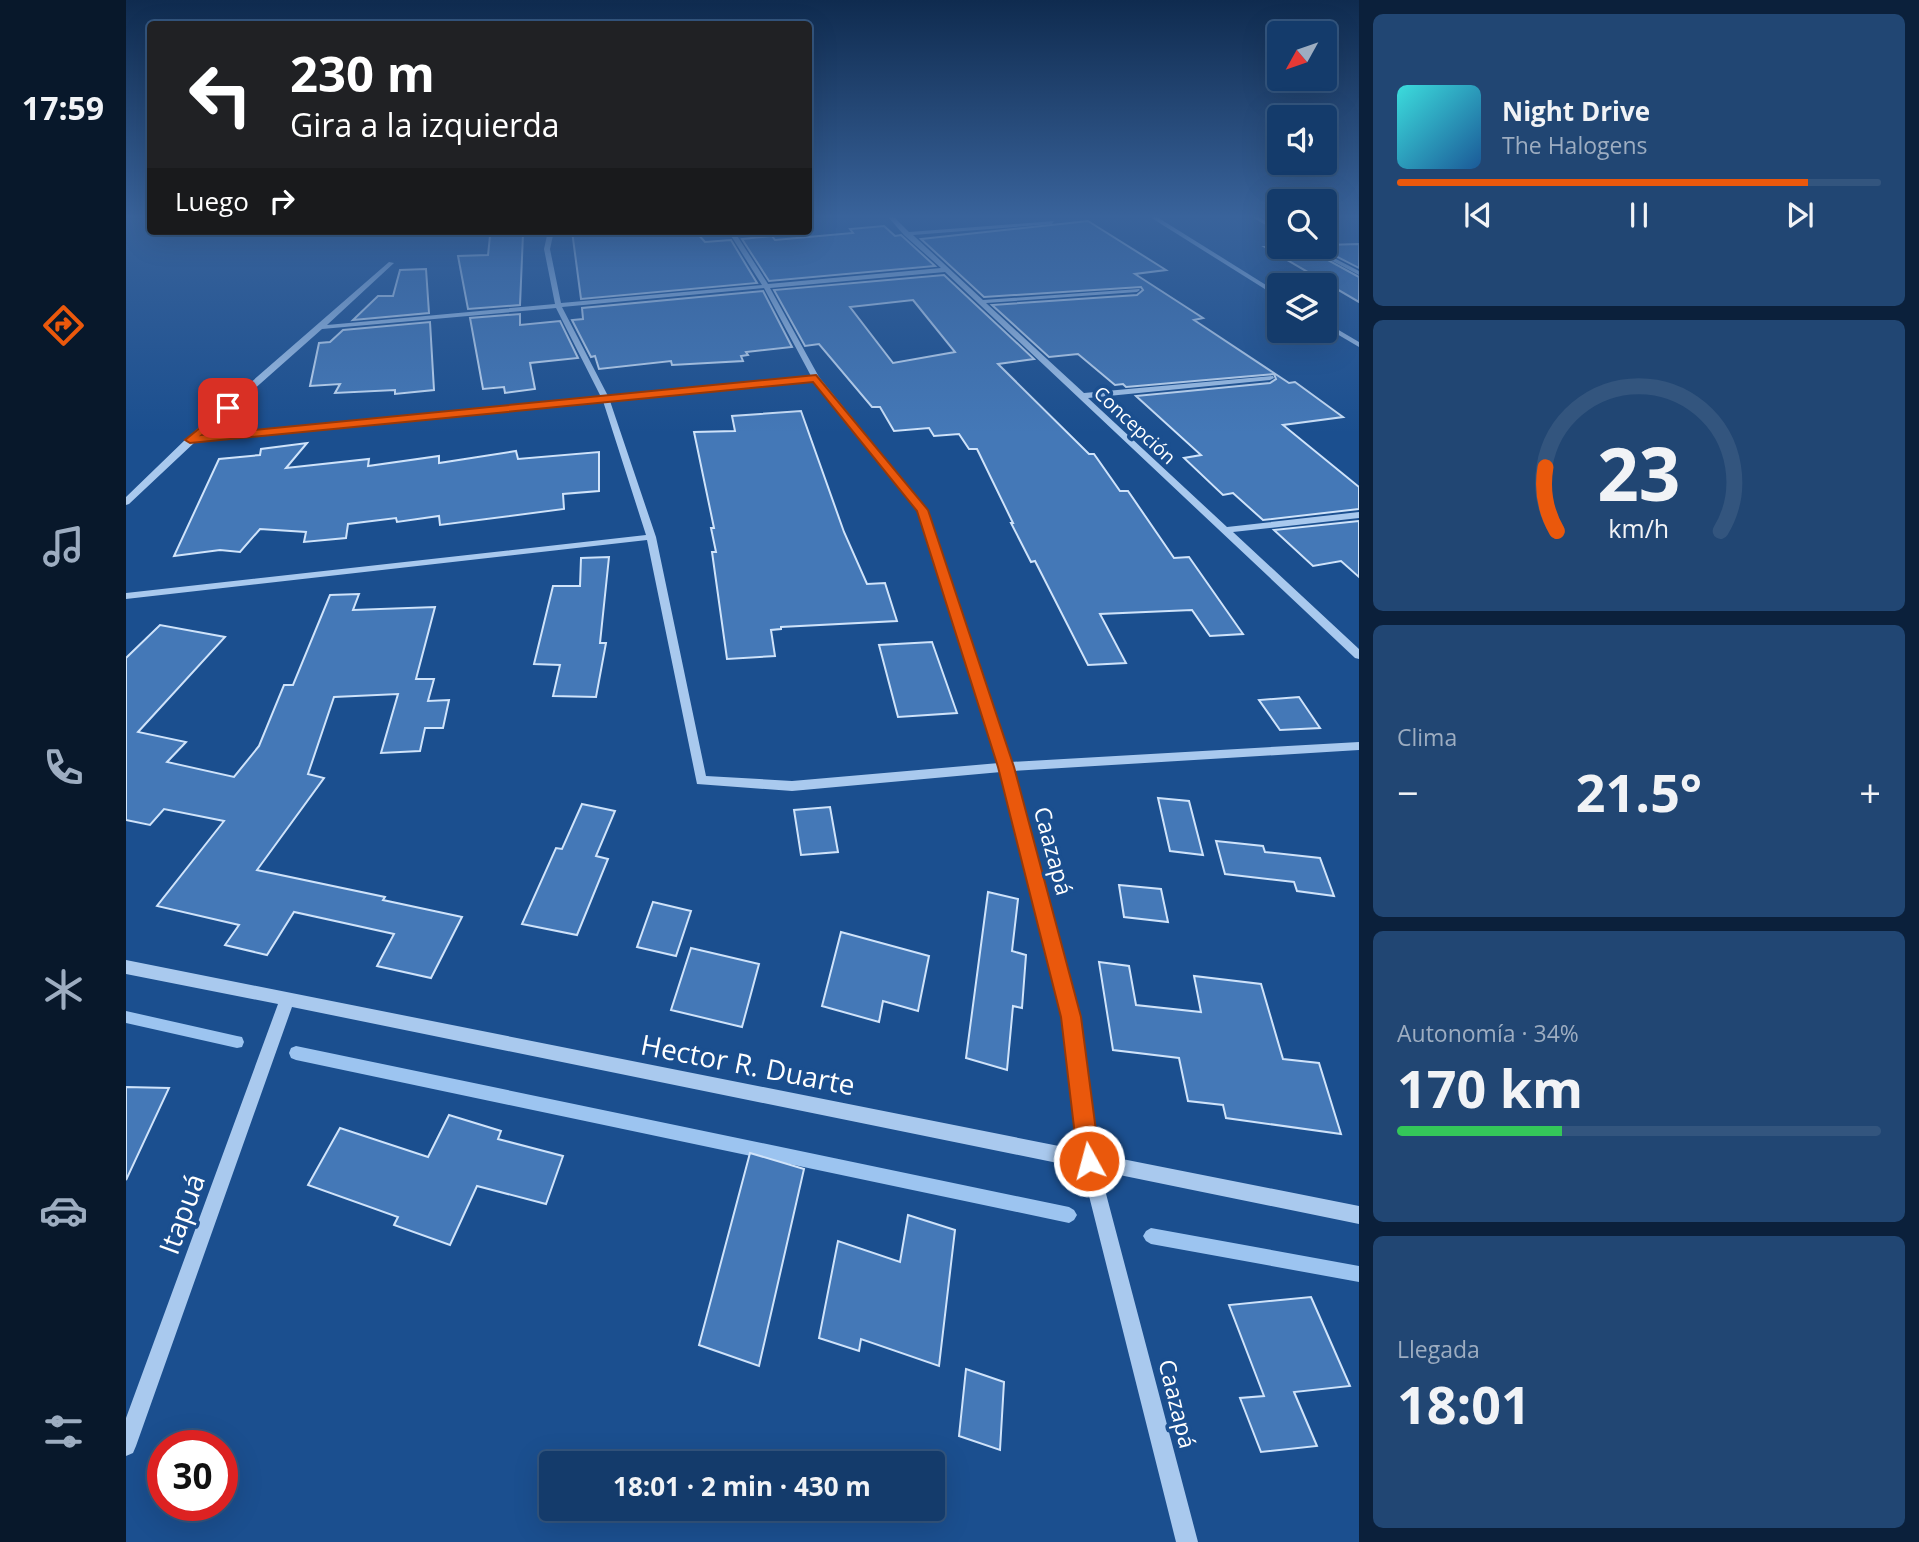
<!DOCTYPE html>
<html lang="es">
<meta charset="utf-8">
<style>
body{margin:0;font-family:"Open Sans",sans-serif;background:#214673;color:#f1f3f6;height:100vh;display:flex;flex-direction:column;font-size:26px;white-space:nowrap}
*{box-sizing:border-box;margin:0}
p{font-size:23px;color:#9dadc1}
.icon{flex:none;width:38px;height:38px;fill:none;stroke:currentColor;stroke-width:2;stroke-linecap:round;stroke-linejoin:round}
.map{position:relative;flex:1;overflow:hidden}
.details{display:flex;flex-direction:column;gap:14px;padding:14px;background:#0b203b;width:560px}
.details>*{flex:none}
.top-card{position:absolute;left:21px;top:21px;width:665px;height:214px;border-radius:7px;box-shadow:0 7px 28px #0002,0 0 0 2px #33557e;background:#202124;color:#fff;overflow:hidden}
.needle{width:46px;rotate:230deg}
.fabs{position:absolute;left:1141px;top:21px;display:grid;gap:14px}
.fabs a{display:grid;place-items:center;width:70px;height:70px;border-radius:7px;background:#143b6b;box-shadow:0 7px 28px #0002,0 0 0 2px #33557e;font-size:35px}
.speed{position:absolute;left:21px;top:1430px;display:flex;gap:14px;font-size:35px;font-weight:700;text-align:center}
.speed>*{display:grid;place-content:center;width:91px;height:91px;border-radius:50%;background:#143b6b;box-shadow:0 7px 28px #0002,0 0 0 2px #33557e;line-height:1}
.speed .limit{border:10px solid #d22;background:#fff;color:#111}
.pin{position:absolute;display:grid;place-items:center;width:60px;height:60px;color:#fff;margin:-30px;border-radius:14px;box-shadow:0 4px 10px #0006}
.me{position:absolute;width:77px;margin:-38px;rotate:353deg;stroke-linejoin:round;filter:drop-shadow(0 0 5px #0008)}
.turn{display:flex;align-items:center;gap:24px;height:147px;padding:0 28px;font-size:32px}
.turn .icon{width:91px;height:91px;stroke-width:2.5}
.turn b{display:block;font-size:49px;line-height:60px}
.then{display:flex;align-items:center;height:66px;padding:0 28px;background:#0003;gap:14px;font-size:26px}
.big{font-size:52px;font-weight:700;line-height:1.1}
.details .widget{flex:1;display:flex;flex-direction:column;justify-content:center;gap:10px;min-width:0;padding:0 24px;border-radius:10px;background:#214673}
.details .dial{align-items:center;gap:0}
.dial svg{height:182px;overflow:visible;fill:none;stroke:#33557e;stroke-width:7;stroke-linecap:round;text-anchor:middle}
.dial text{fill:#f1f3f6;stroke:none}
.song{display:flex;align-items:center;gap:21px}
.cover{width:84px;height:84px;border-radius:10px;background:linear-gradient(135deg,hsl(180 70% 55%),hsl(210 70% 35%))}
.played{height:7px;border-radius:4px;background:linear-gradient(90deg,#ea580c 85%,#33557e 85%)}
.keys{display:flex;justify-content:space-around;direction:ltr}
.heat{display:flex;justify-content:space-between;align-items:center;font-size:38px;direction:ltr}
.charge{height:10px;border-radius:5px;background:linear-gradient(90deg,#34c759 34%,#33557e 0)}
.trip{position:absolute;left:413px;top:1451px;width:406px;height:70px;border-radius:7px;background:#143b6b;box-shadow:0 7px 28px #0002,0 0 0 2px #33557e;font-weight:700;line-height:70px;text-align:center}
main{display:flex;flex:1;min-height:0}
.tab-bar{display:flex;flex-direction:column;width:126px;justify-content:space-around;align-items:center;background:#08182b;color:#9dadc1}
.tab-bar .icon{width:49px;height:49px}
.tab-bar .active{color:#ea580c}
.tab-bar b{font-size:32px;color:#f1f3f6}
.map>svg:first-child{display:block}
</style>
<main>
<nav class="tab-bar">
<b>17:59</b>
<svg class="icon active" aria-label="directions" viewBox="0 0 24 24"><path d="M12 3l9 9-9 9-9-9zM9 14v-3h6M13 9l2 2-2 2"/></svg>
<svg class="icon" aria-label="music" viewBox="0 0 24 24"><path d="M9 18V5l10-2v13"/><circle cx="6" cy="18" r="3"/><circle cx="16" cy="16" r="3"/></svg>
<svg class="icon" aria-label="phone" viewBox="0 0 24 24"><path d="M5 4h4l2 5-3 2q2 4 5 5l2-3 5 2v4C11 20 4 13 5 4z"/></svg>
<svg class="icon" aria-label="climate" viewBox="0 0 24 24"><path d="M12 3v18M4 7l16 10M4 17L20 7"/></svg>
<svg class="icon" aria-label="car" viewBox="0 0 24 24"><path d="M5 17H2v-5l4-1 3-4h7l3 4 3 1v5h-3M9 17h6M6 11h13"/><circle cx="7" cy="17" r="2"/><circle cx="17" cy="17" r="2"/></svg>
<svg class="icon" aria-label="filters" viewBox="0 0 24 24"><path d="M4 7h16M4 17h16"/><circle cx="9" cy="7" r="2"/><circle cx="15" cy="17" r="2"/></svg>
</nav>
<div class="map">
<svg width="1233" height="1542" viewBox="0 0 1233 1542">
<rect width="100%" height="100%" fill="#1b4f8f"/>
<g fill="none" stroke-linecap="round" stroke-linejoin="round">
<g fill="#9cc4f0" fill-rule="evenodd">
<polygon points="0,1011 111,1036 116,1037 118,1042 116,1047 111,1048 0,1023"/>
<polygon points="170,1046 943,1207 948,1210 951,1215 948,1220 943,1223 170,1060 165,1058 163,1053 165,1048"/>
<polygon points="1025,1228 1233,1266 1233,1282 1025,1244 1020,1241 1017,1236 1020,1231"/>
</g>
</g>
<g fill="#4478b7" stroke="#cfe3fa" stroke-width="2" fill-rule="evenodd">
<polygon points="962,221 1040,270 1009,274 1077,318 1068,320 1163,383 1169,382 1217,417 1157,425 1233,487 1233,509 1137,520 1107,493 1097,495 1058,458 1075,455 1010,396 1144,383 1150,379 1148,374 1000,387 997,384 989,385 952,354 923,357 866,305 1011,295 1017,290 1015,287 858,297 795,239"/>
<polygon points="758,226 769,236 775,235 809,266 643,281 616,239 646,236 649,240 727,233 724,229"/>
<polygon points="446,231 513,231 513,234 569,231 579,242 605,240 631,283 455,299"/>
<polygon points="397,234 394,305 342,309 332,256 362,255 364,236"/>
<polygon points="1233,244 1233,268 1192,247 1199,245"/>
<polygon points="1139,247 1178,247 1233,277 1233,302"/>
<polygon points="300,269 303,313 227,320 252,296 267,296 274,270"/>
<path d="M818,275L908,359L872,364L963,454H968L994,491H1002L1048,558L1063,557L1117,634L1084,636L1066,610L974,614L1000,663L962,665L909,561L905,562L885,523H887L851,449H843L833,434L808,436L803,428L768,431L754,407H746L693,344L679,346L648,290ZM787,300L829,352L767,363L724,307Z"/>
<polygon points="637,291 666,347 620,352 622,355 615,356 617,361 546,365 545,361 473,369 469,356 465,357 446,320 457,319 456,308"/>
<polygon points="394,314 394,325 434,321 452,358 404,363 409,389 379,393 378,387 357,389 344,318"/>
<polygon points="304,322 308,390 269,394 269,390 209,393 214,384 184,386 193,343 204,342 217,330"/>
<polygon points="675,411 718,532 741,584 759,583 771,621 655,627 655,629 645,630 649,656 601,659 586,552 590,552 585,528 588,528 568,432 609,431 606,416"/>
<polygon points="181,443 160,468 243,459 242,466 313,456 313,463 390,451 392,459 473,452 473,491 437,494 438,509 314,525 313,516 271,522 270,518 222,524 220,538 178,542 180,532 134,529 114,552 94,550 48,556 93,459 134,455 135,449"/>
<polygon points="1233,521 1233,577 1215,561 1187,566 1148,530"/>
<polygon points="483,557 474,643 480,643 470,697 427,696 434,665 408,664 427,586 454,586 455,558"/>
<polygon points="233,594 227,610 309,607 290,679 308,679 302,701 323,700 317,728 299,728 294,751 255,753 272,694 208,697 182,774 198,778 131,870 259,897 257,900 336,917 305,978 251,966 268,934 168,912 141,955 99,945 113,925 31,906 98,821 38,809 24,825 0,820 0,658 34,625 99,637 12,732 60,742 41,762 108,777 133,746 158,685 167,685 204,595"/>
<polygon points="806,642 831,713 772,717 753,645"/>
<polygon points="1173,697 1194,728 1154,730 1133,700"/>
<polygon points="1032,798 1063,801 1077,855 1044,851"/>
<polygon points="456,804 489,811 470,856 482,859 451,935 396,924 430,848 436,849"/>
<polygon points="704,807 712,852 675,855 668,810"/>
<polygon points="1090,841 1137,846 1139,852 1194,858 1208,896 1171,891 1168,882 1099,874"/>
<polygon points="993,885 1035,889 1042,922 998,917"/>
<polygon points="862,892 892,899 886,951 900,955 896,1008 887,1006 881,1070 840,1058"/>
<polygon points="527,902 565,911 550,956 511,947"/>
<polygon points="715,932 803,956 792,1011 757,1001 753,1022 696,1006"/>
<polygon points="565,948 633,964 616,1027 545,1010"/>
<polygon points="973,962 1003,966 1010,1005 1075,1012 1068,976 1135,984 1157,1059 1193,1063 1215,1134 1100,1118 1097,1105 1062,1101 1053,1058 987,1050"/>
<polygon points="0,1087 43,1088 0,1180"/>
<polygon points="323,1115 375,1131 372,1139 437,1156 420,1204 351,1186 324,1245 268,1225 272,1217 182,1185 214,1128 302,1157"/>
<polygon points="624,1153 678,1169 633,1366 573,1345"/>
<polygon points="782,1215 829,1230 813,1366 735,1339 733,1351 693,1338 712,1241 774,1262"/>
<polygon points="1185,1297 1224,1386 1168,1392 1191,1446 1135,1452 1114,1398 1138,1396 1103,1305"/>
<polygon points="840,1369 878,1382 874,1450 833,1436"/>
</g>
<g fill="none" stroke-linecap="round" stroke-linejoin="round">
<g fill="#a9c9ee" fill-rule="evenodd">
<path d="M762,217H768L783,232L928,221L926,224L787,235L857,300L1013,289L1014,290L1011,292L860,303L958,393L1147,376L1148,378L1144,380L962,398L1101,527L1233,512V518L1107,532L1233,649V659L1229,658L819,272L644,288L693,377L801,510L884,762L1233,742V750L887,771L953,1017L971,1154L1233,1206V1224L974,1171L1072,1542H1050L956,1168L166,1007L10,1446L7,1453L0,1456V1418L152,1004L0,974V960L953,1150L937,1017L875,772L666,791L571,784L521,540L0,599V593L520,535L477,401L69,442L3,504L0,505V497L61,438L263,262L268,263L201,325L429,304L418,249L422,231H428L424,249L435,303L636,285L602,231H608L642,284L815,268L778,235ZM638,288L685,376L482,396L436,307ZM430,308L475,397L75,436L196,329ZM688,380L792,510L873,763L666,781L580,776L530,537L484,401Z"/>
<polygon points="1024,217 1031,217 1153,293 1153,298"/>
<polygon points="1126,217 1133,217 1153,229 1153,233"/>
<polygon points="1180,247 1187,247 1233,271 1233,275"/>
<polygon points="1199,322 1233,342 1233,347 1199,327"/>
</g>
</g>
<linearGradient id="sky" x2="0" y2="1"><stop stop-color="#0f2b4f"/><stop offset="0.5" stop-color="#39639b"/><stop offset="1" stop-color="#39639b" stop-opacity="0"/></linearGradient>
<rect width="1233" height="433" fill="url(#sky)"/>
<polygon fill="#ea580c" stroke="#983908" stroke-width="2" points="690,375 802,510 888,767 955,1017 974,1161 971,1169 963,1172 955,1169 952,1161 935,1017 872,767 791,511 687,382 64,443 59,440 102,405 107,408 106,410 76,435"/>
<g text-anchor="middle" stroke-width="7" stroke-linejoin="round" paint-order="stroke">
<g font-size="19" fill="#fff" stroke="#1b4f8f">
<text transform="translate(1009 425) rotate(43)" y="7">Concepción</text>
</g>
<g font-size="23" fill="#fff" stroke="#1b4f8f">
<text transform="translate(927 851) rotate(75)" y="8">Caazapá</text>
<text transform="translate(1051 1404) rotate(76)" y="8">Caazapá</text>
</g>
<g font-size="28" fill="#fff" stroke="#1b4f8f">
<text transform="translate(622 1065) rotate(11)" y="10">Hector R. Duarte</text>
<text transform="translate(56 1214) rotate(-70)" y="10">Itapuá</text>
</g>
</g>
</svg>
<div class="fabs">
<a><svg class="needle" viewBox="-14 -14 28 28"><path d="M0-13l5 13h-10z" fill="#e53935"/><path d="M0 13l5-13h-10z" fill="#9dadc1"/></svg></a>
<a><svg class="icon" aria-label="sound" viewBox="0 0 24 24"><path d="M4 9h4l5-4v14l-5-4H4zM17 9q2 3 0 6"/></svg></a>
<a><svg class="icon" aria-label="search" viewBox="0 0 24 24"><circle cx="10" cy="10" r="6"/><path d="M15 15l6 6"/></svg></a>
<a><svg class="icon" aria-label="layers" viewBox="0 0 24 24"><path d="M12 4l9 5-9 5-9-5zM3 14l9 5 9-5"/></svg></a>
</div>
<div class="speed"><div class="limit">30</div></div>
<div class="pin" style="left:102px;top:408px;background:#d93025"><svg class="icon" aria-label="arrive" viewBox="0 0 24 24"><path d="M6 21V4h12l-3 4 3 4H6"/></svg></div>
<svg class="me" style="left:963px;top:1161px" viewBox="-20 -20 40 40"><circle r="17" fill="#ea580c" stroke="#fff" stroke-width="3"/><path d="M0-11L8 9 0 5-8 9z" fill="#fff"/></svg>
<div class="trip">18:01 · 2 min · 430 m</div>
<div class="top-card">
<div class="turn"><svg class="icon" aria-label="left" viewBox="0 0 24 24"><path d="M17 20v-9H6M10 6l-5 5 5 5"/></svg><div><b>230 m</b>Gira a la izquierda</div></div>
<div class="then">Luego<svg class="icon" aria-label="right" viewBox="0 0 24 24"><path d="M7 20v-9h11M14 6l5 5-5 5"/></svg></div>
</div>
</div>
<section class="details">
<div class="widget">
<div class="song"><i class="cover"></i><div><b>Night Drive</b><p>The Halogens</p></div></div>
<div class="played"></div>
<div class="keys"><svg class="icon" aria-label="previous" viewBox="0 0 24 24"><path d="M18 5L8 12l10 7zM5 5v14"/></svg><svg class="icon" aria-label="pause" viewBox="0 0 24 24"><path d="M8 5v14M16 5v14"/></svg><svg class="icon" aria-label="next" viewBox="0 0 24 24"><path d="M6 5l10 7-10 7zM19 5v14"/></svg></div>
</div>
<div class="widget dial"><svg viewBox="0 0 100 80">
<path d="M14 69A42 42 0 1 1 86 69"/>
<path d="M14 69A42 42 0 0 1 9 41" stroke="#ea580c"/>
<text x="50" y="56" font-size="32" font-weight="700">23</text>
<text x="50" y="72" font-size="11">km/h</text>
</svg></div>
<div class="widget"><p>Clima</p>
<div class="heat"><a>−</a><b class="big">21.5°</b><a>+</a></div>
</div>
<div class="widget"><p>Autonomía · 34%</p><b class="big">170 km</b><div class="charge"></div></div>
<div class="widget"><p>Llegada</p><b class="big">18:01</b></div>
</section>
</main>
